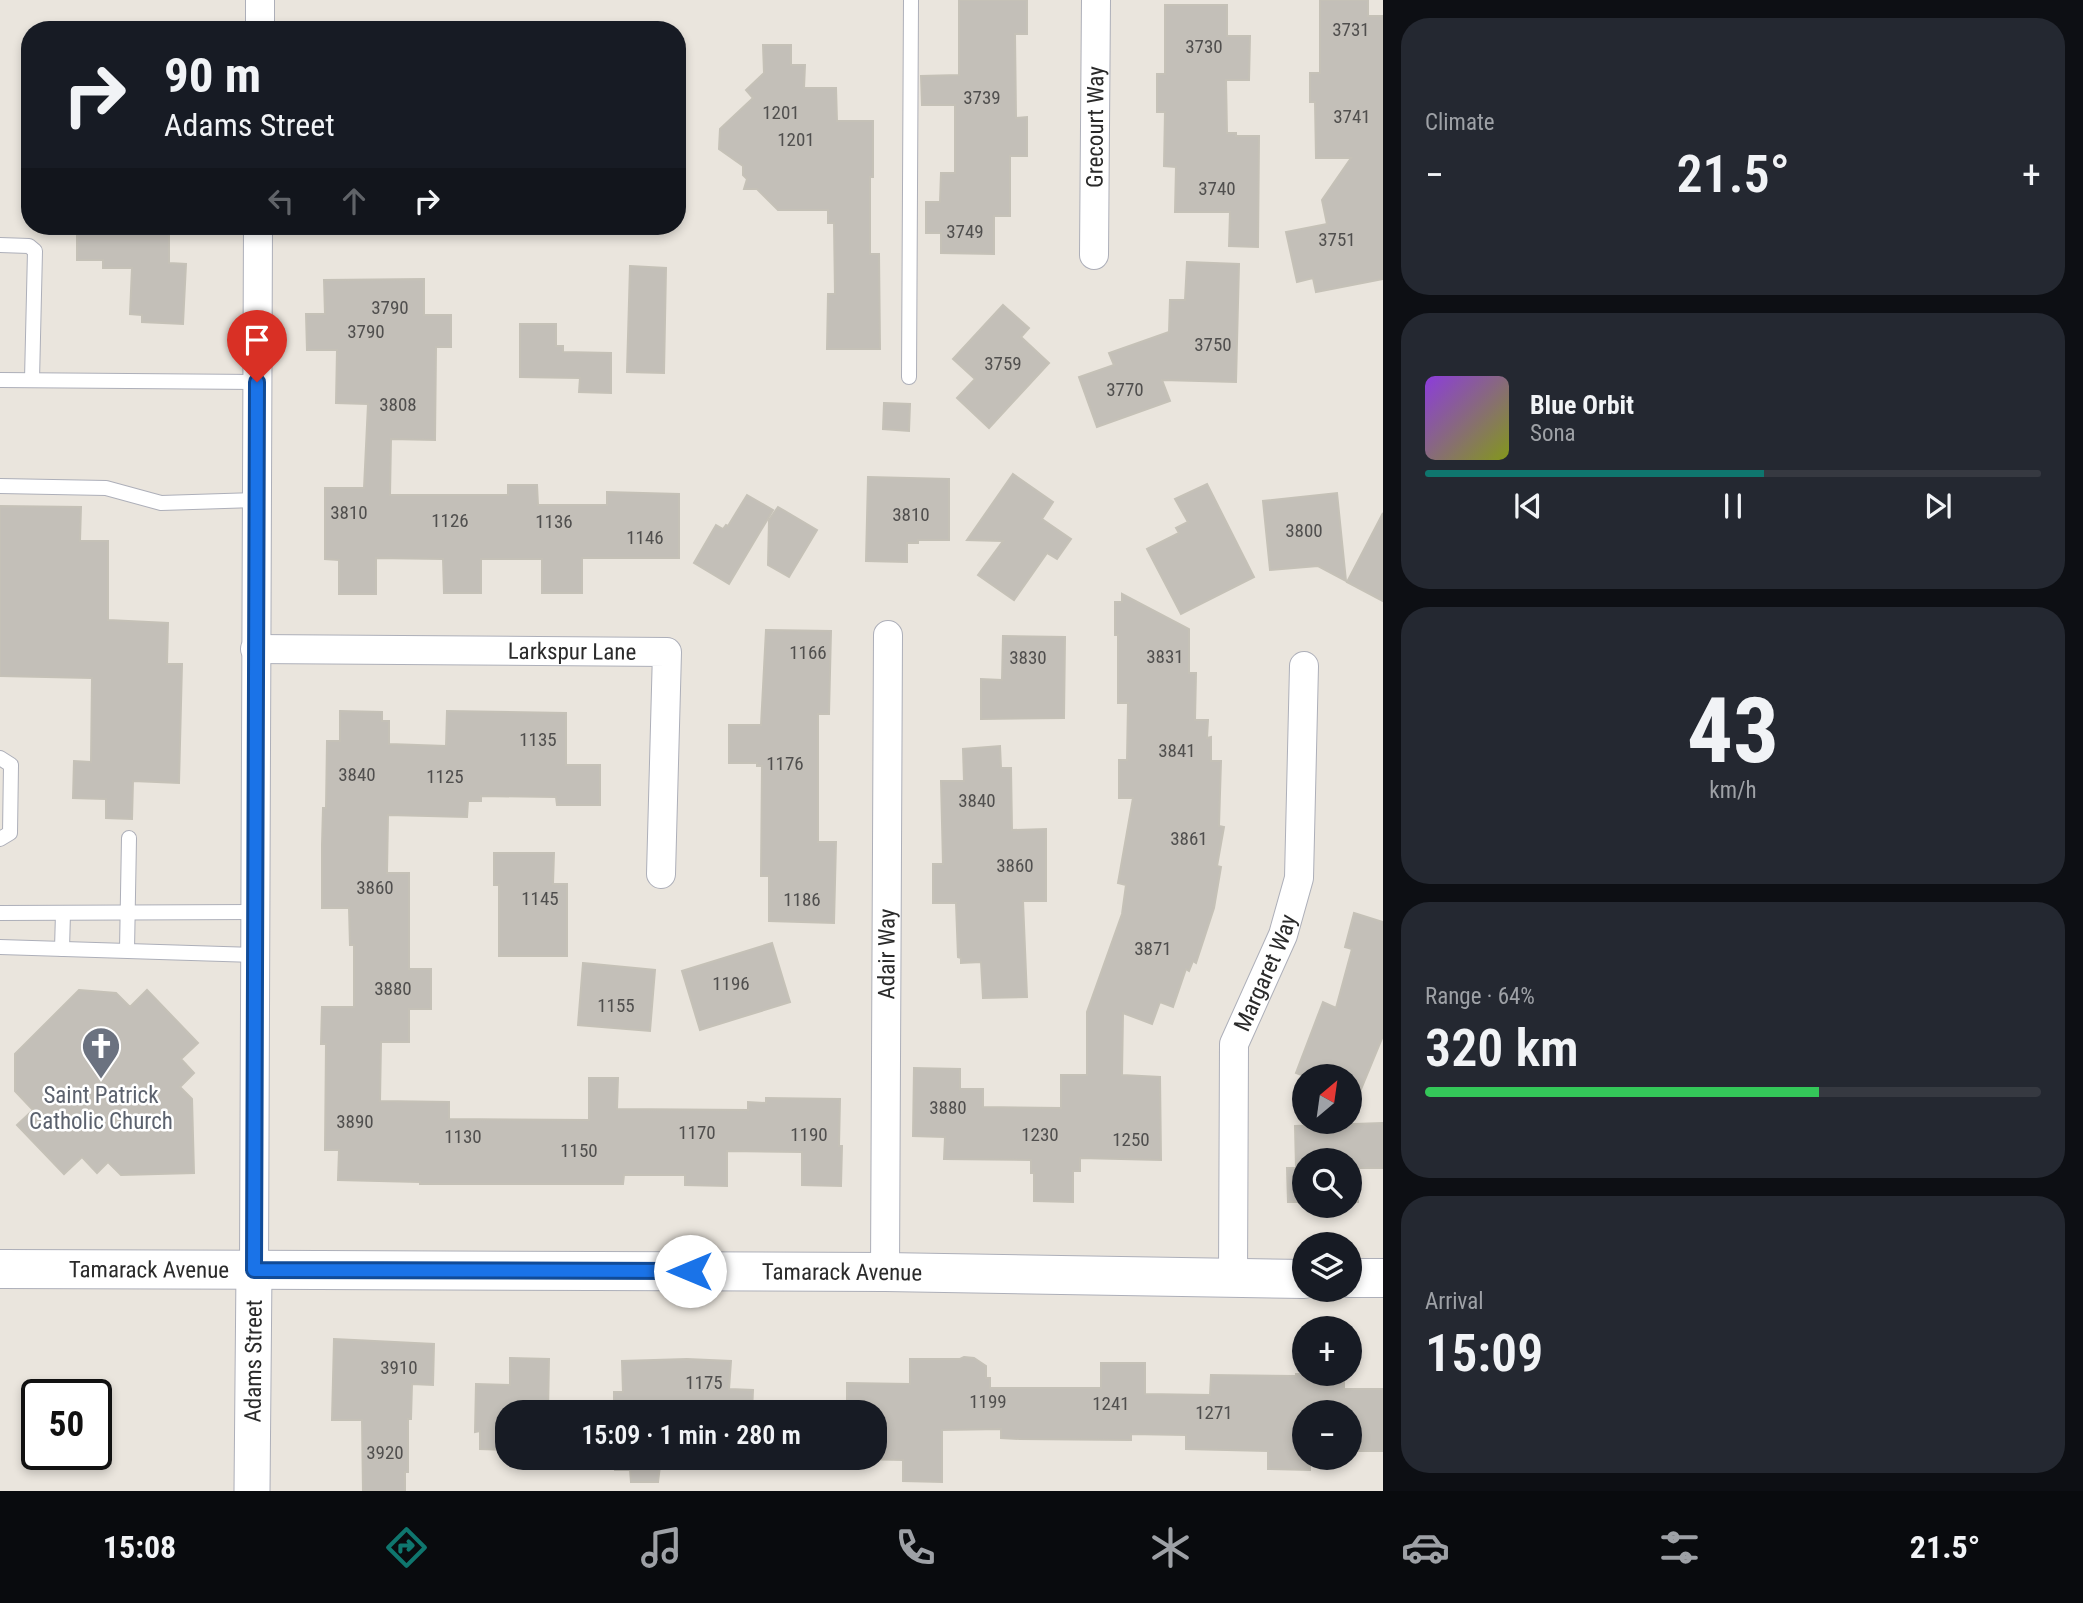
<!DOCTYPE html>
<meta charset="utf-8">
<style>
body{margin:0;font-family:"Roboto Condensed",sans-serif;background:#242831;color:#f1f3f6;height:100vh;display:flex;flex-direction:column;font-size:26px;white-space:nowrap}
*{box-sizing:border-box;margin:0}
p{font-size:23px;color:#9ea1a6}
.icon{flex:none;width:38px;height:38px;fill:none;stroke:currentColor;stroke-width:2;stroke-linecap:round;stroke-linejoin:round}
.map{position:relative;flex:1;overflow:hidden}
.side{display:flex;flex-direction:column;gap:18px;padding:18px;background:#0d0f14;width:700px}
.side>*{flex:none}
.top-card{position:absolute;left:21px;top:21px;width:665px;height:214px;border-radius:28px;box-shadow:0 4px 10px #0003;background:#171b24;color:#f1f3f6;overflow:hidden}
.needle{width:46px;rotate:29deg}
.controls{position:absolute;left:1292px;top:1064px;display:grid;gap:14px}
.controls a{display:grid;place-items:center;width:70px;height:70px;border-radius:50%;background:#171b24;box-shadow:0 4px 10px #0003;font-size:35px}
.speed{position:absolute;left:21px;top:1379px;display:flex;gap:14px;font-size:35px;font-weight:700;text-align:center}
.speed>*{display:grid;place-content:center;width:91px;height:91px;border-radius:50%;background:#171b24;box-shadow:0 4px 10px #0003;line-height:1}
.speed .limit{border:4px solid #111;border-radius:10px;background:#fff;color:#111}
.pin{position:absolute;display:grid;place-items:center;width:60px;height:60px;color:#fff;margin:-72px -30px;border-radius:50% 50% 50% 0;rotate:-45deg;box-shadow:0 0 7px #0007}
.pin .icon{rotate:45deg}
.me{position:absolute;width:77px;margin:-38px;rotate:270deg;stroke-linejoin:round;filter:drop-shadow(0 0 5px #0008)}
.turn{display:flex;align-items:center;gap:24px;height:147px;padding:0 28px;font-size:32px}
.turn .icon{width:91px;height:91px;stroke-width:2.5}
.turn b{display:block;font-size:49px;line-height:60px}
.lanes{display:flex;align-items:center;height:66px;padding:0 28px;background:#0003;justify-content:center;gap:35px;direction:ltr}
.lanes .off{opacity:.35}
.big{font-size:52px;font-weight:600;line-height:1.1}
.side .card{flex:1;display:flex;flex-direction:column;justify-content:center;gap:10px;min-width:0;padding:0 24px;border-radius:28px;background:#242831}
.side .dial{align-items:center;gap:0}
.dial b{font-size:91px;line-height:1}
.song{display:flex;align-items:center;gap:21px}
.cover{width:84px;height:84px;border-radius:10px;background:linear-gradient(135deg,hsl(270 70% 55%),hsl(70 70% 35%))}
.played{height:7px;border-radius:4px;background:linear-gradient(90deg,#0f766e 55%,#363941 55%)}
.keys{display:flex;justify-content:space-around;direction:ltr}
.heat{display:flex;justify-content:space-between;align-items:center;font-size:38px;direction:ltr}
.charge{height:10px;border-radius:5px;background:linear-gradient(90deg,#34c759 64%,#363941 0)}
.trip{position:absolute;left:495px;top:1400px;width:392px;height:70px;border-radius:28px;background:#171b24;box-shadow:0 4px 10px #0003;font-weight:600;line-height:70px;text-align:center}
.tab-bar{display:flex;height:112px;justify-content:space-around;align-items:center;background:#090b0e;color:#9ea1a6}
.tab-bar .icon{width:49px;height:49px}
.tab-bar .on{color:#0f766e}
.tab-bar b{font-size:32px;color:#f1f3f6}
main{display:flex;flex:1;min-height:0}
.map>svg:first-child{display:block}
</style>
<main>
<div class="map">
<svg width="1383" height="1491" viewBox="0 0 1383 1491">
<rect width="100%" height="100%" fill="#eae5dd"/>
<g fill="#c3bfb8" stroke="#c5c1b7" stroke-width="2">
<polygon points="959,0 1027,0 1027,34 1015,34 1016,118 1027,117 1027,156 1010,156 1010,216 994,216 994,254 941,253 941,233 926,233 926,202 940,202 941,173 955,173 955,105 922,105 921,76 959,75"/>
<polygon points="1320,0 1368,0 1368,16 1383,16 1383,279 1316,292 1313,278 1297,282 1286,232 1327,224 1322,200 1351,158 1316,158 1315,102 1310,102 1310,73 1320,73"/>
<polygon points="1165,5 1227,5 1227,36 1250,36 1249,80 1226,80 1227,133 1236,133 1236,136 1259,136 1258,247 1229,246 1230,212 1175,212 1176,167 1164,166 1165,112 1157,112 1157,74 1165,74"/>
<polygon points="763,45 791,45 791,65 805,65 804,88 836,88 837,121 873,121 873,177 870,177 870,254 879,254 880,349 827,349 828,294 835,294 834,223 828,223 828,210 778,210 757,189 744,189 747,179 743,175 743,166 719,149 720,129 753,98 746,90 764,73"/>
<polygon points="77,226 169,226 169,263 186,264 183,324 142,322 142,315 130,314 132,268 103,268 103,260 77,260"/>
<polygon points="1187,262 1239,264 1236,382 1162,380 1170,401 1097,427 1079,377 1114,365 1109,353 1169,332 1170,300 1185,300"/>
<polygon points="630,266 666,268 664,373 627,372"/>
<polygon points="424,279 424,315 451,315 451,347 436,347 435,440 391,439 390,495 508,495 508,485 537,485 538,505 607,505 607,492 679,494 679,558 582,558 582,593 542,593 542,559 481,559 481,593 444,593 443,559 376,558 376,594 339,594 339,560 325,559 325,488 364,488 368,404 336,403 337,350 307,350 306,314 325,314 324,280"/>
<polygon points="1003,305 1029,328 1021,337 1049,363 989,428 957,398 975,379 953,359"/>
<polygon points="520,324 556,324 556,346 563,346 563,352 611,353 611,393 579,392 580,378 520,377"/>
<polygon points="884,403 910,404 909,431 883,429"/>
<polygon points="1013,474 1053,502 1042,519 1071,539 1057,559 1047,553 1014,600 978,575 1003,541 967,540"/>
<polygon points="868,477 949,479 949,540 918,540 918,543 907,543 907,562 866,561"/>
<polygon points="1207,484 1254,577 1181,614 1147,549 1179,533 1176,528 1188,522 1175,499"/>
<polygon points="1337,493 1346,581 1318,566 1270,570 1263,501"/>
<polygon points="747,495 773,510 729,584 694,563 716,525 723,529 726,525 728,526"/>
<polygon points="0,506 81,507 80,541 108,541 108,620 168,623 167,664 182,664 179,783 133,781 132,819 106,818 106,799 73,798 74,761 91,762 92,678 0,676"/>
<polygon points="778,507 817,530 789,577 768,565 769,520"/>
<polygon points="1383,513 1383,601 1347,582"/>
<polygon points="1122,594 1189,629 1189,673 1196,673 1195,720 1208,720 1207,738 1211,737 1211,761 1221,761 1219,826 1224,827 1217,866 1221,867 1214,908 1196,963 1193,961 1189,971 1186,969 1173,1007 1160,1002 1152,1024 1123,1013 1122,1075 1160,1077 1161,1160 1080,1158 1080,1171 1073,1171 1073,1202 1034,1201 1034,1173 1031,1173 1031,1160 944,1159 945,1137 913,1136 914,1068 960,1069 960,1089 983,1089 983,1107 1061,1108 1061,1075 1087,1075 1087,1012 1122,914 1126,885 1118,883 1133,798 1119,798 1119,760 1127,760 1128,703 1118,703 1118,635 1115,635 1115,602 1122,602"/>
<polygon points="766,630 831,631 829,714 818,714 818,842 836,842 834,923 769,921 769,876 761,876 762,766 757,766 757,763 729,763 729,725 761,725"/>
<polygon points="1003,636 1065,637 1064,718 981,719 981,679 1002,680"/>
<polygon points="340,711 382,712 382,721 389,721 389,744 446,746 447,711 566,713 566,765 600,765 600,805 557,805 556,797 481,796 481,801 468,801 467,817 388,815 387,873 409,873 409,969 431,969 431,1009 409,1009 409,1042 381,1042 380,1101 449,1102 449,1119 589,1120 589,1078 618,1078 617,1109 748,1110 748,1102 766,1103 766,1098 840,1099 839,1146 842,1146 841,1186 802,1185 802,1152 727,1151 727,1186 685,1185 685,1175 624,1175 623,1184 420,1184 420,1182 338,1180 339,1150 325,1150 326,1044 321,1044 322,1007 354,1007 354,945 350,945 349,908 322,908 322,845 323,808 326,808 327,741 340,741"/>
<polygon points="1000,746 1001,768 1011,768 1012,830 1046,829 1046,901 1023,901 1027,997 983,998 981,962 961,963 961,958 958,957 956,903 933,903 933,864 943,864 941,781 964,781 963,749"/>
<polygon points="494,853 554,853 553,884 567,884 567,956 499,956 499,885 494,885"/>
<polygon points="1354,913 1383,922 1383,1036 1357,1099 1349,1096 1349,1076 1304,1076 1296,1073 1323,1002 1336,1008 1352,949 1345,947"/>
<polygon points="772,943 790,1002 700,1030 682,971"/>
<polygon points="583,963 655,970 650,1031 578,1025"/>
<polygon points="79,990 116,993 130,1007 147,990 198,1043 181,1059 194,1073 180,1087 192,1099 194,1173 121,1175 108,1162 97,1173 82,1157 64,1174 17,1125 33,1110 15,1091 15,1054"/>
<polygon points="1383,1123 1383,1168 1357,1168 1358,1202 1349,1202 1349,1160 1304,1160 1304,1202 1288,1202 1287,1168 1296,1168 1295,1126"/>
<polygon points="334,1339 434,1344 433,1385 412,1384 411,1419 408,1419 408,1472 405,1472 405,1491 363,1491 362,1420 332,1420"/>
<polygon points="964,1357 974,1358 986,1366 986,1378 990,1378 990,1388 1101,1388 1101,1363 1145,1363 1145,1394 1210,1395 1211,1375 1296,1376 1296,1374 1344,1374 1344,1389 1383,1389 1383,1451 1349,1451 1349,1412 1304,1412 1304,1458 1310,1458 1310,1470 1268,1469 1268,1451 1186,1449 1186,1435 1131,1434 1131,1440 1020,1439 1001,1438 1001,1429 942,1430 942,1482 903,1481 903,1460 815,1458 875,1458 875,1412 815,1412 815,1403 847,1403 847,1383 910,1384 910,1359 960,1359"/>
<polygon points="510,1358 549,1359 548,1412 508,1412 508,1450 480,1449 480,1431 475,1432 476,1384 510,1385"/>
<polygon points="687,1359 731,1361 729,1389 753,1390 752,1412 614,1412 614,1392 623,1392 622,1361"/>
<polygon points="615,1458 661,1458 658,1482 631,1482 630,1470 615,1470"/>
</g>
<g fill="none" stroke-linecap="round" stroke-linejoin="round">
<g stroke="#adafb9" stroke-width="16">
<g id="service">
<polyline points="0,245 29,246 35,251 32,380"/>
<polyline points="909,377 911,0"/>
<polyline points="0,380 257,382"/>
<polyline points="0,486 106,488 161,503 256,500"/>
<polyline points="0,758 11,765 10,833 0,839"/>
<polyline points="0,913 255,912"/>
<polyline points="0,947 255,955"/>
<polyline points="62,949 63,913"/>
<polyline points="127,950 129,838"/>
</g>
</g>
<g stroke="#adafb9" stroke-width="30">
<g id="minor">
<polyline points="260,30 260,0"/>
<path id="s1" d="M1094,255L1096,0"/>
<path id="s2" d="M255,649L667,652L661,874"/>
<polyline points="254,1270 258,226"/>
<path id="s3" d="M885,1272L888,635"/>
<path id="s4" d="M1233,1279L1234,1044L1283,935L1299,878L1304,666"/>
</g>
</g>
<g stroke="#adafb9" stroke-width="37">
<g id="tertiary">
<path id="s5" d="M252,1491L254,1270"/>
</g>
</g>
<g stroke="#adafb9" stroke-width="40">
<g id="secondary">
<path id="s6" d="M0,1269L885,1272L1304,1279"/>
<polyline points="1349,1278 1383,1278"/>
</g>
</g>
<use href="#service" stroke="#fff" stroke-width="14"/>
<use href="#minor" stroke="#fff" stroke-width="28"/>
<use href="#tertiary" stroke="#fff" stroke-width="35"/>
<use href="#secondary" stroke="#fff" stroke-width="38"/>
</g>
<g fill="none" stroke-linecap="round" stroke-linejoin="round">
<g stroke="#114b97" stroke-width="18">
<polyline id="route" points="257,382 254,1270 690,1271"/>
</g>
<use href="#route" stroke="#1a73e8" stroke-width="12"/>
</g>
<defs>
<g id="church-pin" transform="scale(2.0125)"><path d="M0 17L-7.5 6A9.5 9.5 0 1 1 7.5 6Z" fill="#6b7280" stroke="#fff"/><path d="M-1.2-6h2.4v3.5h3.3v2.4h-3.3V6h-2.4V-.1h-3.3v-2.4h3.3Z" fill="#fff"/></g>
</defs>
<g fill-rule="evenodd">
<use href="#church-pin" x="101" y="1046"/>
</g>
<g text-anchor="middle" stroke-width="5" stroke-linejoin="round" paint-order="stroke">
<g font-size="19" fill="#504f4e">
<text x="1351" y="36">3731</text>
<text x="1204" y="53">3730</text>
<text x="982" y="104">3739</text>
<text x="781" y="119">1201</text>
<text x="1352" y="123">3741</text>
<text x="796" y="146">1201</text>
<text x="1217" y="195">3740</text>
<text x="965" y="238">3749</text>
<text x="1337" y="246">3751</text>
<text x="390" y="314">3790</text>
<text x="366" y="338">3790</text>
<text x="1213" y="351">3750</text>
<text x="1003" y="370">3759</text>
<text x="1125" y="396">3770</text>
<text x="398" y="411">3808</text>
<text x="349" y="519">3810</text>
<text x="911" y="521">3810</text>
<text x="450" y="527">1126</text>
<text x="554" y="528">1136</text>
<text x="1304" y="537">3800</text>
<text x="645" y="544">1146</text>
<text x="808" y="659">1166</text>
<text x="1165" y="663">3831</text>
<text x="1028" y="664">3830</text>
<text x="538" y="746">1135</text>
<text x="1177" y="757">3841</text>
<text x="785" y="770">1176</text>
<text x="357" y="781">3840</text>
<text x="445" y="783">1125</text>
<text x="977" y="807">3840</text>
<text x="1189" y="845">3861</text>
<text x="1015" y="872">3860</text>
<text x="375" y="894">3860</text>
<text x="540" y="905">1145</text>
<text x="802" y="906">1186</text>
<text x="1153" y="955">3871</text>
<text x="731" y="990">1196</text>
<text x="393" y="995">3880</text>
<text x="616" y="1012">1155</text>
<text x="948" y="1114">3880</text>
<text x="355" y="1128">3890</text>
<text x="697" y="1139">1170</text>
<text x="809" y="1141">1190</text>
<text x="1040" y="1141">1230</text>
<text x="463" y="1143">1130</text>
<text x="1131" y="1146">1250</text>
<text x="579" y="1157">1150</text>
<text x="399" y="1374">3910</text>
<text x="704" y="1389">1175</text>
<text x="988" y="1408">1199</text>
<text x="1111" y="1410">1241</text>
<text x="1214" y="1419">1271</text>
<text x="385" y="1459">3920</text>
</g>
<g font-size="23" fill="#2a2a2a" stroke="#fff">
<text dy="8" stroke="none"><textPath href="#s1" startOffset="128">Grecourt Way</textPath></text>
<text dy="8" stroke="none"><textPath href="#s2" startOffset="317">Larkspur Lane</textPath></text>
<text dy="8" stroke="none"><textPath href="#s3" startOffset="318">Adair Way</textPath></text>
<text dy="8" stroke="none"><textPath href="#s4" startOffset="313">Margaret Way</textPath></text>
<text dy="8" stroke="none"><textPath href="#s6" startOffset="149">Tamarack Avenue</textPath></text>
<text dy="8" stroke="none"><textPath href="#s6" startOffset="842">Tamarack Avenue</textPath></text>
<text dy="8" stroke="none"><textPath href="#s5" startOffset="130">Adams Street</textPath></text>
</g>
<g font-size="23" fill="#5b616d" stroke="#fff">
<text x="101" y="1103">Saint Patrick<tspan x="101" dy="26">Catholic Church</tspan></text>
</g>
</g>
</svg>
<div class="controls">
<a><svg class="needle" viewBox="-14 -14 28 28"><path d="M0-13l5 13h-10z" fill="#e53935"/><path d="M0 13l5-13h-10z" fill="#9ea1a6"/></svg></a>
<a><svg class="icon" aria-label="search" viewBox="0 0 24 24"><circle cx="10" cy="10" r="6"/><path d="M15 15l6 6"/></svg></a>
<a><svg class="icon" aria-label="layers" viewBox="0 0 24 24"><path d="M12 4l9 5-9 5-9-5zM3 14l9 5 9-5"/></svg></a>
<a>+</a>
<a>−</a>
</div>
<div class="speed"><div class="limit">50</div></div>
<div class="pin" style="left:257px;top:382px;background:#d93025"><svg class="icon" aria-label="arrive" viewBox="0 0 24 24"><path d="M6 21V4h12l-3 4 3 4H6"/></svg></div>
<svg class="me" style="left:690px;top:1271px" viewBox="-20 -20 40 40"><circle r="19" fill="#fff"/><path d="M0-13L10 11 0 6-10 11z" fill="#1a73e8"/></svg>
<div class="trip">15:09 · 1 min · 280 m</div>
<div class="top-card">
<div class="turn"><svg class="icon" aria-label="right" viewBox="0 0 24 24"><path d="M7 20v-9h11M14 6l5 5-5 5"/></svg><div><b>90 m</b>Adams Street</div></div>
<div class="lanes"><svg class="icon off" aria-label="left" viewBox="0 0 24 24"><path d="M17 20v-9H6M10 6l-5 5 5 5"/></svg><svg class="icon off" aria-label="ahead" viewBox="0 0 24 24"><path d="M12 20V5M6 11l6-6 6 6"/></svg><svg class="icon" aria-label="right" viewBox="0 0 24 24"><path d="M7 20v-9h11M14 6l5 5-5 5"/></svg></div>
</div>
</div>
<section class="side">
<div class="card"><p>Climate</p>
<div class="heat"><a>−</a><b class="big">21.5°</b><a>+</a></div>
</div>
<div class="card">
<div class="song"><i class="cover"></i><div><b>Blue Orbit</b><p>Sona</p></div></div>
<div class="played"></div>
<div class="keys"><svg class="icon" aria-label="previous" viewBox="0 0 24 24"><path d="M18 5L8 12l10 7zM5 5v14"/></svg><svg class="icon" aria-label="pause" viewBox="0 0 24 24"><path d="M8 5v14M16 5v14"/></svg><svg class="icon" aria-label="next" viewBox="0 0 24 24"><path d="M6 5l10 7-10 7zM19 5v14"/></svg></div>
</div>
<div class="card dial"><b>43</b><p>km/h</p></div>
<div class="card"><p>Range · 64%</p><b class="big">320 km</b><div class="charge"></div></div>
<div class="card"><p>Arrival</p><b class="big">15:09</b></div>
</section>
</main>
<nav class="tab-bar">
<b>15:08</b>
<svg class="icon on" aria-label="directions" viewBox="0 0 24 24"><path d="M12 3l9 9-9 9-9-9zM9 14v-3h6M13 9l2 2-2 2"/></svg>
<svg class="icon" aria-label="music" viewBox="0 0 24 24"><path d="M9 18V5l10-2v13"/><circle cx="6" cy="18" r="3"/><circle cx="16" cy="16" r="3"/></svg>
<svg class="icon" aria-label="phone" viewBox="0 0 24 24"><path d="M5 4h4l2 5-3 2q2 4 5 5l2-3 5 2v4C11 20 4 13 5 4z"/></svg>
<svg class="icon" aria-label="climate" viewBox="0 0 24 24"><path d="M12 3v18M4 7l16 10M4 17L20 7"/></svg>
<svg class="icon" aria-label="car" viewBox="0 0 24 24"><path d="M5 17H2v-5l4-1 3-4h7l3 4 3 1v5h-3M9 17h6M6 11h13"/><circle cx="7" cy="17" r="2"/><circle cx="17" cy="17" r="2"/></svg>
<svg class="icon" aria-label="filters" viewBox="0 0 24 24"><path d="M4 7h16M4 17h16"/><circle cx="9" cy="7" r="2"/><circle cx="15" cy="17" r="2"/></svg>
<b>21.5°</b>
</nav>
